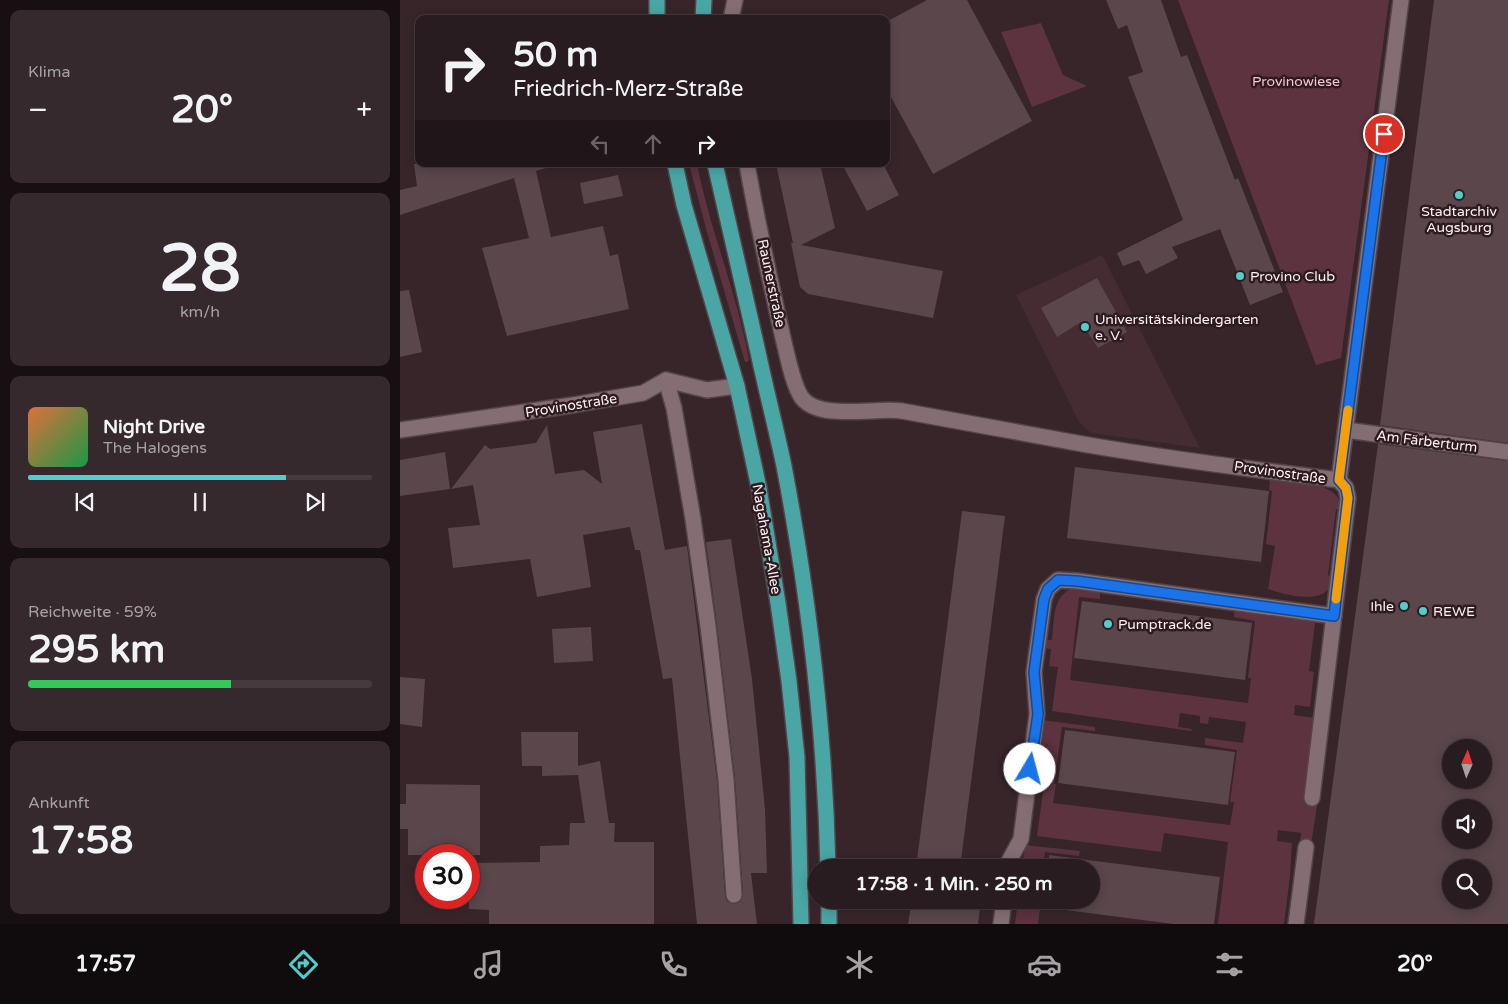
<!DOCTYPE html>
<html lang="de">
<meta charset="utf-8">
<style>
body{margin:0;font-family:"Varela Round",sans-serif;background:#35292d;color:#f1f3f6;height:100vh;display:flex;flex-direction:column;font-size:19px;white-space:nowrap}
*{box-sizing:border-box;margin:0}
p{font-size:16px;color:#a5a1a5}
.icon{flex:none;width:28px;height:28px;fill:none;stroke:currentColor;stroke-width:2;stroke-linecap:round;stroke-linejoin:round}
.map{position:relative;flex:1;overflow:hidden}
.side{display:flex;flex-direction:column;gap:10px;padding:10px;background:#170f12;width:400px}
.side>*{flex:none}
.guide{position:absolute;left:15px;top:15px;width:475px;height:152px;border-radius:10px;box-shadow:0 2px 12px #0003,0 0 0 1px #453a3e;background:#291c20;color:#f1f3f6;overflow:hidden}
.needle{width:32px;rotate:3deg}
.buttons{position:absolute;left:1042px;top:739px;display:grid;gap:10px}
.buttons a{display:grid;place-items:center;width:50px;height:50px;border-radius:50%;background:#291c20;box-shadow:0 2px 12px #0003,0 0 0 1px #453a3e;font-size:25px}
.speed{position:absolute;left:15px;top:844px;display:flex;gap:10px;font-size:25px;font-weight:700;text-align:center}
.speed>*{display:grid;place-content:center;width:65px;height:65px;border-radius:50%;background:#291c20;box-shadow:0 2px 12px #0003,0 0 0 1px #453a3e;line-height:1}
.speed .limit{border:8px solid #d22;background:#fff;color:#111}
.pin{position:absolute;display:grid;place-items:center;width:42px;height:42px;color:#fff;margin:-21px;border:2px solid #fff;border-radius:50%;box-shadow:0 1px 5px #0007}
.me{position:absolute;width:55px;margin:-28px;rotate:8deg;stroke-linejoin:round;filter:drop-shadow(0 0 4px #0008)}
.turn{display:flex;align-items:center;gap:18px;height:105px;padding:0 15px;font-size:22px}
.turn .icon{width:65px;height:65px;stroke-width:2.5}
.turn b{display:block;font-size:35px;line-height:42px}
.lanes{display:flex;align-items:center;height:48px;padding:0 15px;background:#0003;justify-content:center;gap:25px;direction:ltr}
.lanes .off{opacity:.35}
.big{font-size:38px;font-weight:700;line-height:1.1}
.side .tile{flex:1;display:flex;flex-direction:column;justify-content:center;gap:8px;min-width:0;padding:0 18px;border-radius:10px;background:#35292d}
.side .dial{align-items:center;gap:0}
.dial b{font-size:65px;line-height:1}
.song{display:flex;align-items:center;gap:15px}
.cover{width:60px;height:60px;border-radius:8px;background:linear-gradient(135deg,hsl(20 70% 55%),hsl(140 70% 35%))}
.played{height:5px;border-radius:2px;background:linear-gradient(90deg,#53cdca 75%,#453a3e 75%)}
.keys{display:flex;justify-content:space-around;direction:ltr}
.heat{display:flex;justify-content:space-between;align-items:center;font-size:28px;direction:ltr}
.charge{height:8px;border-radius:4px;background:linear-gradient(90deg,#34c759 59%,#453a3e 0)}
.trip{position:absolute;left:408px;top:859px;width:292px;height:50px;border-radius:25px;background:#291c20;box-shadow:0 2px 12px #0003,0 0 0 1px #453a3e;font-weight:700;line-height:50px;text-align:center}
.tabs{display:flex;height:80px;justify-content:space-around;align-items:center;background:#100b0d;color:#a5a1a5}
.tabs .icon{width:35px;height:35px}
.tabs .selected{color:#53cdca}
.tabs b{font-size:22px;color:#f1f3f6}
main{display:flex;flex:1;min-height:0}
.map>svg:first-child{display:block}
</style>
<main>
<section class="side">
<div class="tile"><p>Klima</p>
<div class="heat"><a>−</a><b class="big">20°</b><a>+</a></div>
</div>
<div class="tile dial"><b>28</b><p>km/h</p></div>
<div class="tile">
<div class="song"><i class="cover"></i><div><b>Night Drive</b><p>The Halogens</p></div></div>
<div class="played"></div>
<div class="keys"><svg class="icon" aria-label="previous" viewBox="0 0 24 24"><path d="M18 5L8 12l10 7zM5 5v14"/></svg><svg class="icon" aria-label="pause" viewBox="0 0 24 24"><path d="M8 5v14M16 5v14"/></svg><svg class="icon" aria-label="next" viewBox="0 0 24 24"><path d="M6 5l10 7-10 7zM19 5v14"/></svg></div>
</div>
<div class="tile"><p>Reichweite · 59%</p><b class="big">295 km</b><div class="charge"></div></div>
<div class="tile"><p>Ankunft</p><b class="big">17:58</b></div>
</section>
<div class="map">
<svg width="1108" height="924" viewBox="0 0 1108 924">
<rect width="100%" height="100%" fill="#37252a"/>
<polygon fill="#452c33" points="702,255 800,448 691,433 679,422 616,295"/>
<g fill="#5c333f">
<polygon points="778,0 989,0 941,358 916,365"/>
<polygon points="641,23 663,75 687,86 632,107 601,32"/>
<path d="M289,164H297C310,230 337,293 349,360L347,362H345L307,232Z"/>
<path d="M870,479C888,482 946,481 939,509H936L928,575L933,577C930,608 887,595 868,589L875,546L866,544L872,491L869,490Z"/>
<path d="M671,589L700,592V599L679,597L670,680L848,703L851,678H848L855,621L834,617L835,609L921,620L920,623H915L909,671L914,672L910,707L895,705L894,715L916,718L918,799L911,845L900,843L901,833L878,830L877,841L892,843L890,876L884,924H818L828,842L764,833L761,852L637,836L643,792L633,790L642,720L695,727V731L662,727L654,784H656L653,803L830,825L834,802H830L837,750L805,745V738L843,743L846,722L809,717L808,724L800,723V716L780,713L778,727L792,729L791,731L652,711L658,667L649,666L651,649L643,648L644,640H652C654,622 652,597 671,589Z"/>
<polygon points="625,845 680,851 679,856 645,852 643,867 622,868"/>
<polygon points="618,900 639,900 638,908 640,908 638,924 615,924"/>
</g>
<g fill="#5a464b" fill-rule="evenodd">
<polygon points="527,0 567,0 632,121 533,174 486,88 486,22"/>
<polygon points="706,0 761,0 781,57 787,55 835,180 838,178 883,292 850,305 820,229 772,247 778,258 746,274 739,260 723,266 717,253 783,220 728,77 743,72 727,25 718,29"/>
<polygon points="1034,0 1108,0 1108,443 980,425"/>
<polygon points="14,164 145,164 146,168 136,171 151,237 203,226 210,256 218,254 229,309 107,336 82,248 129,238 114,178 0,215 0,190 17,186"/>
<polygon points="376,164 420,164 435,228 401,245 543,271 533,318 408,294 400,287 391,243 393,243"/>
<polygon points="442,164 483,164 499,195 467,211"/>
<polygon points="218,175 223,196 184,204 180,183"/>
<polygon points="697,278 727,332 698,348 681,322 657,337 641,308"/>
<polygon points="9,290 22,352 0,357 0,291"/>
<polygon points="242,424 265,550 287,546 317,781 325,896 327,901 334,904 340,902 343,894 335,779 317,625 306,542 331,539 352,679 365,809 367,873 351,873 357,924 297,924 272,678 263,679 240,550 235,550 230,527 183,535 191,587 137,597 130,559 53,568 48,528 80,525 73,485 51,489 85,445 90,449 136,443 147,425 155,474 184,470 202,484 193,432"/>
<path d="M978,444L1108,461V924H914ZM1051,748H1084V780H1051ZM1051,808H1084V840H1051ZM1051,868H1084V900H1051Z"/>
<polygon points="45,452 50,489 0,496 0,460"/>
<polygon points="675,467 869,491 861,562 667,538"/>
<polygon points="562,511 605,516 588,650 560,868 516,868"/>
<polygon points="682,601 852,623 845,680 674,658"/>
<polygon points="191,627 193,661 154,663 152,629"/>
<polygon points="0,677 25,679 22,727 0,724"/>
<polygon points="665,730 835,752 828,805 658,783"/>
<polygon points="121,732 178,732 178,766 200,761 209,823 215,823 214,842 254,842 254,924 89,924 89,910 69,909 69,863 140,862 140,846 169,845 170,823 185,823 178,775 142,776 142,766 122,766"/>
<polygon points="6,784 80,785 80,855 8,855 8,829 0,829 0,804 6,804"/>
<polygon points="649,855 820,877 814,924 773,924 643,907 644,900 691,900 691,868 648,868"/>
<polygon points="512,900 581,900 578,924 508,924"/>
</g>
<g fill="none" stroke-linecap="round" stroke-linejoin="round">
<g stroke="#534448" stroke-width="18">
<g id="minor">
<polyline points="331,19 335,0"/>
<path d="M347,164C357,222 370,280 383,338C387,354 393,386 402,398C420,421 476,407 502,411C564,422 626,434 688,445C771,459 856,470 939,480L1001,0"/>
<polyline points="266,380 274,408 293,519 308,626 326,780 334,895"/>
<polyline points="0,430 173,405 243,393 266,380 307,390 337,386"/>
<polyline points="946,430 1108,452"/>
<polyline points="912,798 948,498 946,488 939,480"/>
<polyline points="608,868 609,861 621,839 637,714 634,672 644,599 648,589 658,580 677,581 934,616"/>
<polyline points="601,924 604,900"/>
<polyline points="896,924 906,847"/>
</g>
</g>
<g stroke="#534448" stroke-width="18">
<g id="major">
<polyline points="257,0 257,19"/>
<polyline points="303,19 304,0"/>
<polyline points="275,164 284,205 337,386 359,488 378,603 389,681 397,757 401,924"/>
<path d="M315,164C329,226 343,289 358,352C366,390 376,428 384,466C409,598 425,733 428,868"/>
<polyline points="429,900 429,924"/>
</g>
</g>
<use href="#minor" stroke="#846e73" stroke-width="15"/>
<use href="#major" stroke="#4aa5a5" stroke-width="15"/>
</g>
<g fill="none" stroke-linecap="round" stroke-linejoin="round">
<g stroke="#114b97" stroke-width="12">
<polyline id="route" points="630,769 638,714 634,672 644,599 648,589 658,580 677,581 934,616 948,498 946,488 939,480 984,134"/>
</g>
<use href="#route" stroke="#1a73e8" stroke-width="9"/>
<polyline stroke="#f59e0b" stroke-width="9" points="936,599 948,498 946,488 939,480 948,410"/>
</g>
<g fill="#53cdca" stroke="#2d1b20" stroke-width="2">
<circle cx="1059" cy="195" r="5"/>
<circle cx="840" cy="276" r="5"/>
<circle cx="685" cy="327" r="5"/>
<circle cx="1004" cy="606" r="5"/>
<circle cx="1023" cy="611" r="5"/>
<circle cx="708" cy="624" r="5"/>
</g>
<g text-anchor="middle" stroke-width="5" stroke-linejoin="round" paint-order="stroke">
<g font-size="14" fill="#f8c2cf" stroke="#2d1b20">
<text x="896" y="86">Provinowiese</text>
</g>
<g font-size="14" fill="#fceff2" stroke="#2d1b20" text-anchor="start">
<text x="1059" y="216" text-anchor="middle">Stadtarchiv<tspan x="1059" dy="16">Augsburg</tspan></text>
<text x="850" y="281">Provino Club</text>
<text x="695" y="324">Universitätskindergarten<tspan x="695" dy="16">e. V.</tspan></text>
<text x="994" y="611" text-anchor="end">Ihle</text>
<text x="1033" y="616">REWE</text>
<text x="718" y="629">Pumptrack.de</text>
</g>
<g font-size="14" fill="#fceff2" stroke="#2d1b20">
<text transform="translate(372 283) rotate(78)" y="5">Raunerstraße</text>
<text transform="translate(171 405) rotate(-9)" y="5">Provinostraße</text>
<text transform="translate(1027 441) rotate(7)" y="5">Am Färberturm</text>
<text transform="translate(880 472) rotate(8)" y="5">Provinostraße</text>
<text transform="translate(367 539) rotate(80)" y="5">Nagahama-Allee</text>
</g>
</g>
</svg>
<div class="buttons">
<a><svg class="needle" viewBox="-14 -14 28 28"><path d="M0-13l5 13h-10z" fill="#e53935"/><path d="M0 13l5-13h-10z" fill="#a5a1a5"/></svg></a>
<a><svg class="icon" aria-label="sound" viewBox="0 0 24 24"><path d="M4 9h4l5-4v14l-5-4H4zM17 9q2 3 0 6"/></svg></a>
<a><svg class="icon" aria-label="search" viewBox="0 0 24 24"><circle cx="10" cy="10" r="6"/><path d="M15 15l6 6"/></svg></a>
</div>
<div class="speed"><div class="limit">30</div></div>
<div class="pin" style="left:984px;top:134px;background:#d93025"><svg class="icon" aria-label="arrive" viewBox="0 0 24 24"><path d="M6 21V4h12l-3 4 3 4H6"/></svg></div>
<svg class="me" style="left:630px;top:769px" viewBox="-20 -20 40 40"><circle r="19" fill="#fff"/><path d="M0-13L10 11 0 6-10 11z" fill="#1a73e8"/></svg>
<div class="trip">17:58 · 1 Min. · 250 m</div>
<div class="guide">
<div class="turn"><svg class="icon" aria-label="right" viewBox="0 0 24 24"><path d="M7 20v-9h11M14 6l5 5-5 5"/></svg><div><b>50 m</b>Friedrich-Merz-Straße</div></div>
<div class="lanes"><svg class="icon off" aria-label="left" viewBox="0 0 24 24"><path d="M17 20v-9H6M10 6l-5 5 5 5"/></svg><svg class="icon off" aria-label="ahead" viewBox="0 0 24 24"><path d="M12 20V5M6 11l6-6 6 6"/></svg><svg class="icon" aria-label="right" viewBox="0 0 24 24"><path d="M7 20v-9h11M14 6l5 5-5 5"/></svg></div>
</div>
</div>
</main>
<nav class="tabs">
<b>17:57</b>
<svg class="icon selected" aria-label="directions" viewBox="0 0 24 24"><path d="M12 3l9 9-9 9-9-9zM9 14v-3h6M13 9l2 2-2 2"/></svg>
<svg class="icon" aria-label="music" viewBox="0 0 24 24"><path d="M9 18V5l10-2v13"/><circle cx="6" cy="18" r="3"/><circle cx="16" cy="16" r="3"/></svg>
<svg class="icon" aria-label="phone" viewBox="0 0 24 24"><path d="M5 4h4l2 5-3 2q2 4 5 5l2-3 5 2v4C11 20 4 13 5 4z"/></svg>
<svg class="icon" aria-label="climate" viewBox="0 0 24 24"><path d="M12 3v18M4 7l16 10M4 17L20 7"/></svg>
<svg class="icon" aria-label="car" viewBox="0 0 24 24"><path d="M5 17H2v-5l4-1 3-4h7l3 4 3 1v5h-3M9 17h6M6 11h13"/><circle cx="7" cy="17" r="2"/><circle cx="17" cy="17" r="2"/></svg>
<svg class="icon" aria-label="filters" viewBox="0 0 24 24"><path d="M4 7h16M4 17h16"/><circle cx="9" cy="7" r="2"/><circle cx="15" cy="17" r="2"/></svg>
<b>20°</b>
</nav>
